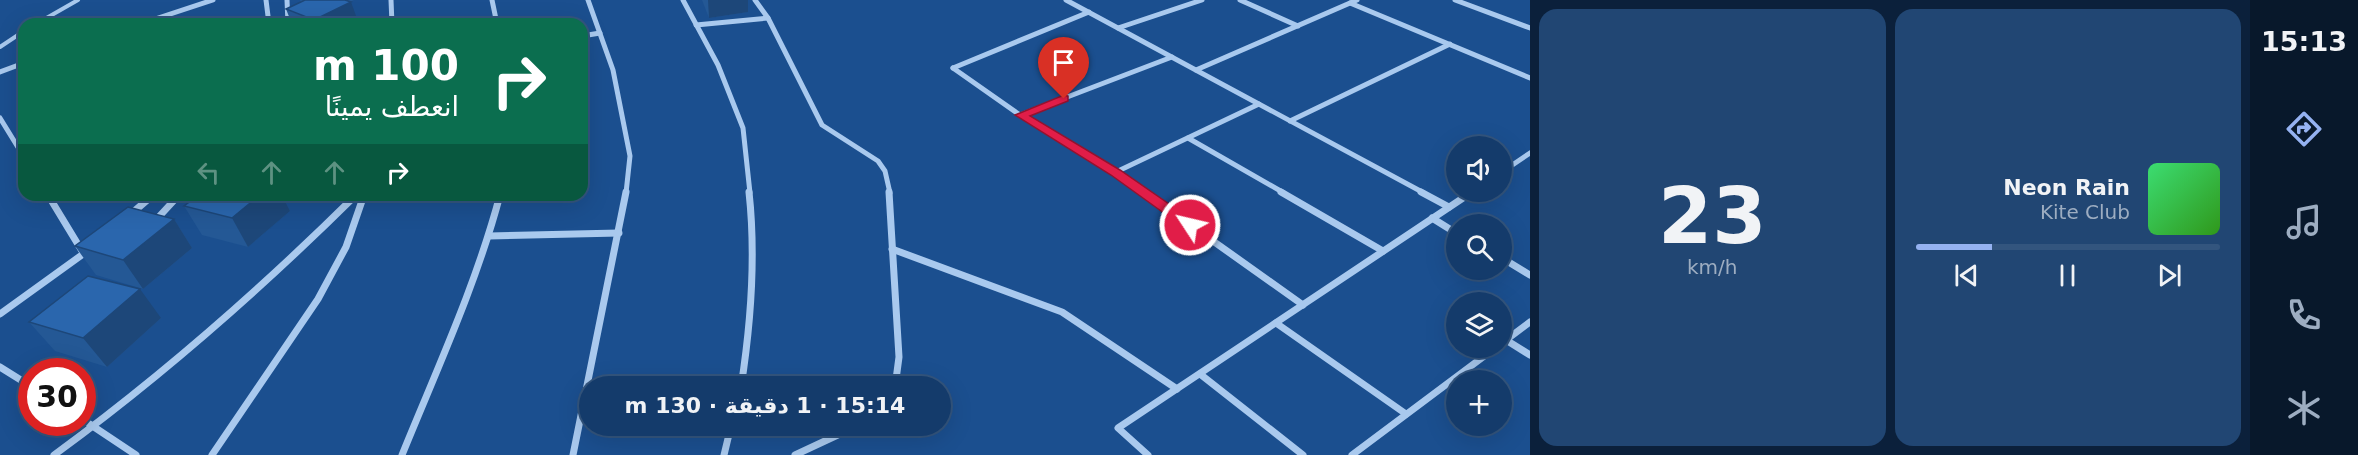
<!DOCTYPE html>
<html lang="ar">
<meta charset="utf-8">
<style>
body{margin:0;font-family:"DejaVu Sans","Noto Sans Arabic",sans-serif;background:#214673;color:#f1f3f6;direction:rtl;height:100vh;display:flex;flex-direction:column;font-size:22px;white-space:nowrap}
*{box-sizing:border-box;margin:0}
p{font-size:20px;color:#9dadc1}
.icon{flex:none;width:33px;height:33px;fill:none;stroke:currentColor;stroke-width:2;stroke-linecap:round;stroke-linejoin:round}
.map{position:relative;flex:1;overflow:hidden;direction:ltr}
.sheet{display:flex;flex-direction:column;gap:9px;padding:9px;background:#0b203b;width:720px}
.sheet>*{flex:none}
.banner{position:absolute;left:18px;top:18px;width:570px;height:183px;border-radius:18px;box-shadow:0 6px 24px #0002,0 0 0 2px #33557e;direction:rtl;background:#0b6e4f;color:#fff;overflow:hidden}
.controls{position:absolute;left:1446px;top:136px;display:grid;gap:12px}
.controls a{display:grid;place-items:center;width:66px;height:66px;border-radius:50%;background:#143b6b;box-shadow:0 6px 24px #0002,0 0 0 2px #33557e;font-size:30px}
.speed{position:absolute;left:18px;top:358px;display:flex;gap:12px;font-size:30px;font-weight:700;text-align:center}
.speed>*{display:grid;place-content:center;width:78px;height:78px;border-radius:50%;background:#143b6b;box-shadow:0 6px 24px #0002,0 0 0 2px #33557e;line-height:1}
.speed .limit{border:9px solid #d22;background:#fff;color:#111}
.pin{position:absolute;display:grid;place-items:center;width:51px;height:51px;color:#fff;margin:-62px -26px;border-radius:50% 50% 50% 0;rotate:-45deg;box-shadow:0 0 6px #0007}
.pin .icon{rotate:45deg}
.me{position:absolute;width:66px;margin:-33px;rotate:305deg;stroke-linejoin:round;filter:drop-shadow(0 0 4px #0008)}
.turn{display:flex;align-items:center;gap:21px;height:126px;padding:0 30px;font-size:27px}
.turn .icon{width:78px;height:78px;stroke-width:2.5}
.turn b{display:block;font-size:42px;line-height:51px}
.lanes{display:flex;align-items:center;height:57px;padding:0 30px;background:#0003;justify-content:center;gap:30px;direction:ltr}
.lanes .off{opacity:.35}
.sheet .widget{flex:1;display:flex;flex-direction:column;justify-content:center;gap:9px;min-width:0;padding:0 21px;border-radius:18px;background:#214673}
.sheet .dial{align-items:center;gap:0}
.dial b{font-size:78px;line-height:1}
.song{display:flex;align-items:center;gap:18px}
.cover{width:72px;height:72px;border-radius:9px;background:linear-gradient(135deg,hsl(140 70% 55%),hsl(110 70% 35%))}
.played{height:6px;border-radius:3px;background:linear-gradient(90deg,#95b2f1 25%,#33557e 25%)}
.keys{display:flex;justify-content:space-around;direction:ltr}
.sheet .tiles{flex:1;display:grid;gap:9px;grid-template-columns:repeat(2,1fr)}
.trip{position:absolute;left:579px;top:376px;width:372px;height:60px;border-radius:30px;background:#143b6b;box-shadow:0 6px 24px #0002,0 0 0 2px #33557e;font-weight:600;line-height:60px;text-align:center;direction:rtl}
main{display:flex;flex:1;min-height:0}
.tab-bar{display:flex;flex-direction:column;width:108px;justify-content:space-around;align-items:center;background:#08182b;color:#9dadc1}
.tab-bar .icon{width:42px;height:42px}
.tab-bar .current{color:#95b2f1}
.tab-bar b{font-size:27px;color:#f1f3f6}
.map>svg:first-child{display:block}
</style>
<main>
<nav class="tab-bar">
<b>15:13</b>
<svg class="icon current" aria-label="directions" viewBox="0 0 24 24"><path d="M12 3l9 9-9 9-9-9zM9 14v-3h6M13 9l2 2-2 2"/></svg>
<svg class="icon" aria-label="music" viewBox="0 0 24 24"><path d="M9 18V5l10-2v13"/><circle cx="6" cy="18" r="3"/><circle cx="16" cy="16" r="3"/></svg>
<svg class="icon" aria-label="phone" viewBox="0 0 24 24"><path d="M5 4h4l2 5-3 2q2 4 5 5l2-3 5 2v4C11 20 4 13 5 4z"/></svg>
<svg class="icon" aria-label="climate" viewBox="0 0 24 24"><path d="M12 3v18M4 7l16 10M4 17L20 7"/></svg>
</nav>
<section class="sheet">
<div class="tiles">
<div class="widget">
<div class="song"><i class="cover"></i><div><b>Neon Rain</b><p>Kite Club</p></div></div>
<div class="played"></div>
<div class="keys"><svg class="icon" aria-label="previous" viewBox="0 0 24 24"><path d="M18 5L8 12l10 7zM5 5v14"/></svg><svg class="icon" aria-label="pause" viewBox="0 0 24 24"><path d="M8 5v14M16 5v14"/></svg><svg class="icon" aria-label="next" viewBox="0 0 24 24"><path d="M6 5l10 7-10 7zM19 5v14"/></svg></div>
</div>
<div class="widget dial"><b>23</b><p>km/h</p></div>
</div>
</section>
<div class="map">
<svg width="1530" height="455" viewBox="0 0 1530 455">
<rect width="100%" height="100%" fill="#1b4f8f"/>
<g fill="none" stroke-linecap="round" stroke-linejoin="round">
<g stroke="#a9c9ee" stroke-width="4">
<polyline points="36,24 78,0"/>
<polyline points="0,47 24,31"/>
</g>
<g stroke="#a9c9ee" stroke-width="5">
<polyline points="266,0 269,24"/>
<polyline points="287,0 288,24"/>
<polyline points="391,0 392,24"/>
<polyline points="492,0 497,24"/>
<polyline points="588,0 613,70 630,156 626,193"/>
<polyline points="683,0 718,65 743,128 750,193"/>
<polyline points="755,0 768,18 822,125 878,161 885,171 890,193"/>
<polyline points="1066,0 1424,193"/>
<polyline points="1240,0 1298,26"/>
<polyline points="1455,0 1530,28"/>
<polyline points="1350,3 1530,78"/>
<polyline points="140,24 213,0"/>
<polyline points="696,25 768,18"/>
<polyline points="1118,28 1202,0"/>
<polyline points="582,36 600,33"/>
<polyline points="953,68 1020,115 1116,172 1146,193"/>
<polyline points="953,68 1089,12"/>
<polyline points="1196,70 1357,0"/>
<polyline points="0,72 24,63"/>
<polyline points="1020,115 1172,57"/>
<polyline points="0,118 24,157"/>
<polyline points="1290,121 1450,44"/>
<polyline points="1188,138 1284,193"/>
<polyline points="1116,172 1259,104"/>
<polyline points="1502,172 1530,153"/>
<polyline points="1470,193 1472,192"/>
</g>
<g stroke="#a9c9ee" stroke-width="7">
<polyline points="889,192 899,357 895,387"/>
<polyline points="1144,192 1303,305"/>
<polyline points="1281,192 1383,251"/>
<polyline points="1421,192 1449,207"/>
<polyline points="48,195 82,251"/>
<polyline points="131,214 153,195"/>
<polyline points="1432,218 1456,233"/>
<polyline points="155,221 179,195"/>
<polyline points="489,236 619,233"/>
<polyline points="892,249 1062,312 1177,389"/>
<polyline points="1502,258 1530,275"/>
<polyline points="0,314 86,252"/>
<polyline points="1276,323 1406,414"/>
<polyline points="1506,340 1530,355"/>
<polyline points="1502,343 1530,322"/>
<polyline points="0,367 32,387"/>
<polyline points="1200,374 1303,455"/>
<path d="M741,387C751,323 756,256 749,192"/>
<polyline points="82,419 136,455"/>
<path d="M54,455C162,376 261,289 356,195"/>
<polyline points="212,455 318,299 346,247 364,195"/>
<path d="M402,455C437,369 476,285 500,195"/>
<polyline points="573,455 626,192"/>
<polyline points="724,455 731,426"/>
<polyline points="795,455 857,426"/>
<polyline points="1148,455 1118,428 1472,192"/>
<polyline points="1352,455 1495,348"/>
</g>
</g>
<g fill="#245895">
<polygon points="300,0 354,0 350,2 359,24 292,24 286,9 301,2"/>
<polygon points="702,0 748,0 748,12 709,18"/>
<polygon points="199,195 282,195 290,211 248,247 202,235 184,206"/>
<polygon points="174,219 192,248 143,289 96,275 75,246"/>
<polygon points="161,318 107,367 55,351 29,322"/>
</g>
<g fill="#1d4779">
<polygon points="708,0 748,0 748,12 709,18"/>
<polygon points="351,2 359,24 315,24 314,20"/>
<polygon points="260,195 282,195 290,211 248,247 232,218"/>
<polygon points="174,219 192,248 143,289 123,260"/>
<polygon points="140,289 161,318 107,367 83,338"/>
</g>
<g fill="#2a66ad" stroke="#1d4779" stroke-width="1.5">
<polygon points="305,0 345,0 351,2 314,20 286,9"/>
<polygon points="199,195 260,195 232,218 184,206"/>
<polygon points="128,207 174,219 123,260 75,246"/>
<polygon points="88,276 140,289 83,338 29,322"/>
</g>
<polygon fill="#e11d48" stroke="#92132f" stroke-width="1.5" points="1064,95 1068,96 1068,101 1030,116 1120,170 1195,222 1197,225 1195,229 1186,229 1111,175 1015,115"/>
</svg>
<div class="controls">
<a><svg class="icon" aria-label="sound" viewBox="0 0 24 24"><path d="M4 9h4l5-4v14l-5-4H4zM17 9q2 3 0 6"/></svg></a>
<a><svg class="icon" aria-label="search" viewBox="0 0 24 24"><circle cx="10" cy="10" r="6"/><path d="M15 15l6 6"/></svg></a>
<a><svg class="icon" aria-label="layers" viewBox="0 0 24 24"><path d="M12 4l9 5-9 5-9-5zM3 14l9 5 9-5"/></svg></a>
<a>+</a>
</div>
<div class="speed"><div class="limit">30</div></div>
<div class="pin" style="left:1064px;top:99px;background:#d93025"><svg class="icon" aria-label="arrive" viewBox="0 0 24 24"><path d="M6 21V4h12l-3 4 3 4H6"/></svg></div>
<svg class="me" style="left:1190px;top:225px" viewBox="-20 -20 40 40"><circle r="17" fill="#e11d48" stroke="#fff" stroke-width="3"/><path d="M0-11L8 9 0 5-8 9z" fill="#fff"/></svg>
<div class="trip">15:14 · 1 دقيقة · 130 m</div>
<div class="banner">
<div class="turn"><svg class="icon" aria-label="right" viewBox="0 0 24 24"><path d="M7 20v-9h11M14 6l5 5-5 5"/></svg><div><b>100 m</b>انعطف يمينًا</div></div>
<div class="lanes"><svg class="icon off" aria-label="left" viewBox="0 0 24 24"><path d="M17 20v-9H6M10 6l-5 5 5 5"/></svg><svg class="icon off" aria-label="ahead" viewBox="0 0 24 24"><path d="M12 20V5M6 11l6-6 6 6"/></svg><svg class="icon off" aria-label="ahead" viewBox="0 0 24 24"><path d="M12 20V5M6 11l6-6 6 6"/></svg><svg class="icon" aria-label="right" viewBox="0 0 24 24"><path d="M7 20v-9h11M14 6l5 5-5 5"/></svg></div>
</div>
</div>
</main>
